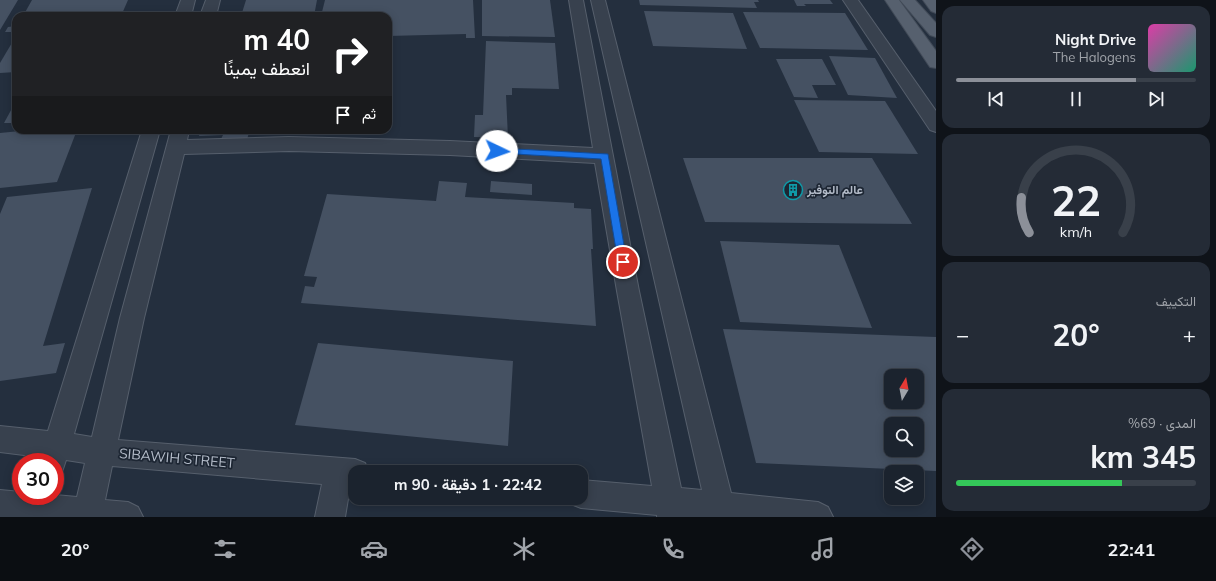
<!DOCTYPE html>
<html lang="ar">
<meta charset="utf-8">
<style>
body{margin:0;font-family:Mulish,Vazirmatn,sans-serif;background:#242b36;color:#f1f3f6;direction:rtl;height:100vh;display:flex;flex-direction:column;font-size:15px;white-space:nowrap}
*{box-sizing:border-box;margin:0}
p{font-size:13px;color:#a0a4aa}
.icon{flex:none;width:22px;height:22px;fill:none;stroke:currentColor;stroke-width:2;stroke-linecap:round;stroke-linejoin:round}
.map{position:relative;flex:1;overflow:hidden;direction:ltr}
.panel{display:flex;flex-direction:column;gap:6px;padding:6px;background:#0f1319;width:280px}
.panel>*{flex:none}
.hud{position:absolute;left:12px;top:12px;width:380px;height:122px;border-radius:12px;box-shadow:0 2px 10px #0003,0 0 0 1px #39404a;direction:rtl;background:#202124;color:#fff;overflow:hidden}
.needle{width:26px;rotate:10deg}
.tools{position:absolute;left:884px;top:369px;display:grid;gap:8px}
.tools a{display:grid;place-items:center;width:40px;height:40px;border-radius:8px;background:#1b232e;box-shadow:0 2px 10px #0003,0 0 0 1px #39404a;font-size:20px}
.speed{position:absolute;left:12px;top:453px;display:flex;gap:8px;font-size:20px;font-weight:700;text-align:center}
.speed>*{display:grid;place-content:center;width:52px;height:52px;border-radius:50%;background:#1b232e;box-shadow:0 2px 10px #0003,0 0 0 1px #39404a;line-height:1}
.speed .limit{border:6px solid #d22;background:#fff;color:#111}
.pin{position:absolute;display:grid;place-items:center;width:34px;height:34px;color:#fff;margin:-17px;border:2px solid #fff;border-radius:50%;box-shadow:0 1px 4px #0007}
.me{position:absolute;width:44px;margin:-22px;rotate:93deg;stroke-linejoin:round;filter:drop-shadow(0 0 3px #0008)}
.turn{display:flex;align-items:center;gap:14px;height:84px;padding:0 16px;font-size:18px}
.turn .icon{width:52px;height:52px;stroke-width:2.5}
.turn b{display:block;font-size:28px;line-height:34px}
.then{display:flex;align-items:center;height:38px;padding:0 16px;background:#0003;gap:8px;font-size:15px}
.big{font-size:30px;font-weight:700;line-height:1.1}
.panel .widget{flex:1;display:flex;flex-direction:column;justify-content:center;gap:6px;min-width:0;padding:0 14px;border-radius:12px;background:#242b36}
.panel .dial{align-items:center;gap:0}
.dial svg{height:104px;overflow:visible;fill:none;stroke:#39404a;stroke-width:7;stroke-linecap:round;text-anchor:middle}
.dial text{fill:#f1f3f6;stroke:none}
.song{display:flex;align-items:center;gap:12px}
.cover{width:48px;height:48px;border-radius:6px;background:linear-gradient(135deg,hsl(320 70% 55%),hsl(160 70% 35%))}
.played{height:4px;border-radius:2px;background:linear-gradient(90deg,#8c9099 75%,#39404a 75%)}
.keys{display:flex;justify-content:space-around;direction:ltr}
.heat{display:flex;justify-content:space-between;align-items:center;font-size:22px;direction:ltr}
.charge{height:6px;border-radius:3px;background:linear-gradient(90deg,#34c759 69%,#39404a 0)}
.trip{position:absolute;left:348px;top:465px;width:240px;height:40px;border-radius:12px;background:#1b232e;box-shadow:0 2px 10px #0003,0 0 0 1px #39404a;font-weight:700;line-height:40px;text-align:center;direction:rtl}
.menu{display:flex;height:64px;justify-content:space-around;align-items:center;background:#0b0e12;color:#a0a4aa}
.menu .icon{width:28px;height:28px}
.menu .current{color:#8c9099}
.menu b{font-size:18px;color:#f1f3f6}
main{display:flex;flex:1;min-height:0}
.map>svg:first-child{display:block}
</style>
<main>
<section class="panel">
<div class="widget">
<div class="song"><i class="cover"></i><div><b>Night Drive</b><p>The Halogens</p></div></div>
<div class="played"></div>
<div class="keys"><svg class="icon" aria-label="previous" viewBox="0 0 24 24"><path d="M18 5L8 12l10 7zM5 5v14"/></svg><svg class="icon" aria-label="pause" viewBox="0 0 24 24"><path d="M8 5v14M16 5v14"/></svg><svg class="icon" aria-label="next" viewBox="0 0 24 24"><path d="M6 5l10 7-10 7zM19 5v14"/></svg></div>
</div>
<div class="widget dial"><svg viewBox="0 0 100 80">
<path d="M14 69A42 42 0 1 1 86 69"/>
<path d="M14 69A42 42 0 0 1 8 42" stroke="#8c9099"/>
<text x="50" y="56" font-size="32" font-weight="700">22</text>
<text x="50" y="72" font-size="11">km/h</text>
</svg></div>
<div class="widget"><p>التكييف</p>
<div class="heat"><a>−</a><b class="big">20°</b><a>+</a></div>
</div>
<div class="widget"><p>المدى · 69%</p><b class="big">345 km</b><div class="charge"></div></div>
</section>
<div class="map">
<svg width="936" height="517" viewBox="0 0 936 517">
<rect width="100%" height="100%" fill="#242f3e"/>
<g fill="#455162" fill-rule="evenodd">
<polygon points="0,0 18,0 0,30"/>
<polygon points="32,0 128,0 121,16 23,16"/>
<polygon points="246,0 317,0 314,16 241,16"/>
<polygon points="325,0 473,0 475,38 466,38 466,34 388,36 388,16 321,16"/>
<polygon points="482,0 550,0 555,37 482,36"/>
<polygon points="639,0 758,0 759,2 754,2 757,8 640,5"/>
<polygon points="794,0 830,0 833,4 804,4 806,6 797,6"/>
<polygon points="644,11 733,13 747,49 653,46"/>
<polygon points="743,12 845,13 868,50 760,48"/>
<polygon points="16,26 16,32 5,32 8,27"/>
<polygon points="16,36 16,72 0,73 0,63"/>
<polygon points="486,41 555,43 559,89 512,88 512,95 506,95 508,138 474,137 475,115 483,115"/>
<polygon points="388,43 393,43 389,100 388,100"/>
<polygon points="829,56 875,58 897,98 848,95"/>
<polygon points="776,59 822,59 836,85 812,85 818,98 794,97"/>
<polygon points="794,100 885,101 918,154 819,152"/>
<polygon points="16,101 16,123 4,123"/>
<polygon points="30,130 77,130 57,182 0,188 0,133"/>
<polygon points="201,130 250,130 247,139 221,139 223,135 199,136"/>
<polygon points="683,158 872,158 912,224 705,222"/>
<polygon points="439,181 467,183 465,197 574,203 574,208 591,209 593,249 591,249 596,326 301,303 305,286 314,287 317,277 304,276 327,194 436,201"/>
<polygon points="491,181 532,184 532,195 490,192"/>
<polygon points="92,188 43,346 65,343 56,373 0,381 0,214 7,197"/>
<polygon points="720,241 839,245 872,328 740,322"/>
<path d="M723,329L936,337V471L756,463ZM891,376H917V402H891ZM891,424H917V450H891Z"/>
<polygon points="318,343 513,361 508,446 295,425"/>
</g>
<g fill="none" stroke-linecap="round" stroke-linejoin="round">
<g stroke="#565f6c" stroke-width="2">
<g id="minor">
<polygon points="181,0 195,0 191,16 175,16"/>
<polygon points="206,0 220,0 216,16 200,16"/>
<polygon points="569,0 583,0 639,291 681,488 702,490 591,0 605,0 731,493 818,502 828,507 833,517 657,517 657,515 581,508 571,504 568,498 581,498 581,480 652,486 617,291 595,163 450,155 289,151 184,154 144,318 118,440 355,459 365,463 369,472 355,472 355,487 350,487 345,517 315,517 322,484 112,466 105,500 128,502 138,507 143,517 0,517 0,490 21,492 21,496 55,495 77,497 85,463 66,460 62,472 55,475 55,462 38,462 40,457 0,452 0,426 48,431 142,130 160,130 74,434 92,437 120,318 171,130 189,130 187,140 289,137 450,141 593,148"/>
<polygon points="843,0 858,0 936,111 936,132 930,130"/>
</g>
</g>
<g stroke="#414a57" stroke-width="2">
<g id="primary">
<polygon points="885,0 899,0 936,51 936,68 930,67"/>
<polygon points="900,0 915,0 936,23 936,37 930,35"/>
<polygon points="923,0 936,0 936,13 931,11"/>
</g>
</g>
<use href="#minor" fill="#38414e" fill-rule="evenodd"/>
<use href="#primary" fill="#56606e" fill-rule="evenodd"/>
</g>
<polygon fill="#1a73e8" stroke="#114b97" points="497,148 608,154 627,262 626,264 619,264 618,262 601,159 497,153 493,151"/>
<defs>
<g id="building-ring" transform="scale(1)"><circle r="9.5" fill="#1d2633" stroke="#0f9aa8" stroke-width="1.5"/><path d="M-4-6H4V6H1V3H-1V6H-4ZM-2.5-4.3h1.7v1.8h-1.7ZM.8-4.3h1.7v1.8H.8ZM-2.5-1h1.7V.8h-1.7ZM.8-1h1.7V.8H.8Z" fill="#0f9aa8"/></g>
</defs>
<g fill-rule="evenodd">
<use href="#building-ring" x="793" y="190"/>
</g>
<g text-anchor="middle" stroke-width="3.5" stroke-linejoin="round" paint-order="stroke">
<g font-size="12" font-weight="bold" fill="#b4bcc9" stroke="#1d2633" text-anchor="start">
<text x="807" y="194">عالم التوفير</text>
</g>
<g font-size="14" fill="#b4bcc9" stroke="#1d2633">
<text transform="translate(177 458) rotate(5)" y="5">SIBAWIH STREET</text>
</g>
</g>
</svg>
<div class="tools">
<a><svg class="needle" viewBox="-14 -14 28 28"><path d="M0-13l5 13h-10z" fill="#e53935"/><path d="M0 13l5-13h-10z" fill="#a0a4aa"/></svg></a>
<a><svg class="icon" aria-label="search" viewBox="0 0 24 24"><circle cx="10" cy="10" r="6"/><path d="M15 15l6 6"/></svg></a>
<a><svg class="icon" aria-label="layers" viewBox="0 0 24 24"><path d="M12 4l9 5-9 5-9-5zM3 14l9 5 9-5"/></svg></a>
</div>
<div class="speed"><div class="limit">30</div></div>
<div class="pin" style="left:623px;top:262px;background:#d93025"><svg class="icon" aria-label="arrive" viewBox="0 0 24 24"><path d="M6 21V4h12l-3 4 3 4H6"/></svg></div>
<svg class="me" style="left:497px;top:151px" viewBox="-20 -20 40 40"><circle r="19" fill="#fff"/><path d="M0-13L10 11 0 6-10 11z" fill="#1a73e8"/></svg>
<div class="trip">22:42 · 1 دقيقة · 90 m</div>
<div class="hud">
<div class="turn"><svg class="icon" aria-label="right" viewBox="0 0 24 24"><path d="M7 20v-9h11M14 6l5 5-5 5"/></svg><div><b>40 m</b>انعطف يمينًا</div></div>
<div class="then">ثم<svg class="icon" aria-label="arrive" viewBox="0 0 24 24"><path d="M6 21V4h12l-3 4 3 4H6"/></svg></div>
</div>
</div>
</main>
<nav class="menu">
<b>22:41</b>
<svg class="icon current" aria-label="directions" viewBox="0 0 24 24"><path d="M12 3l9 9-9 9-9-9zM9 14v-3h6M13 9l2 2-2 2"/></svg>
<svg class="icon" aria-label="music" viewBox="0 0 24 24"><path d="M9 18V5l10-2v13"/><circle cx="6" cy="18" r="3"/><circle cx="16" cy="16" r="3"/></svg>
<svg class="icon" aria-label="phone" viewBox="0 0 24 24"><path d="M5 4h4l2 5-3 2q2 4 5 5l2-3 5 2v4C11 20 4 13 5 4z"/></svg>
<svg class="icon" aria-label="climate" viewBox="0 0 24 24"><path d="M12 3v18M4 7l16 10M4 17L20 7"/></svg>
<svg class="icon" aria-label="car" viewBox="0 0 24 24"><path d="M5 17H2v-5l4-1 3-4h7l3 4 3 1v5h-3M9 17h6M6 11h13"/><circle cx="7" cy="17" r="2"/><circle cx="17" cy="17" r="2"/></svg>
<svg class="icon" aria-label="filters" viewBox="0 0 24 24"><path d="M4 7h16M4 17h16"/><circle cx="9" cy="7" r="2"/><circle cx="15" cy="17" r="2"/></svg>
<b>20°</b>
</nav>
